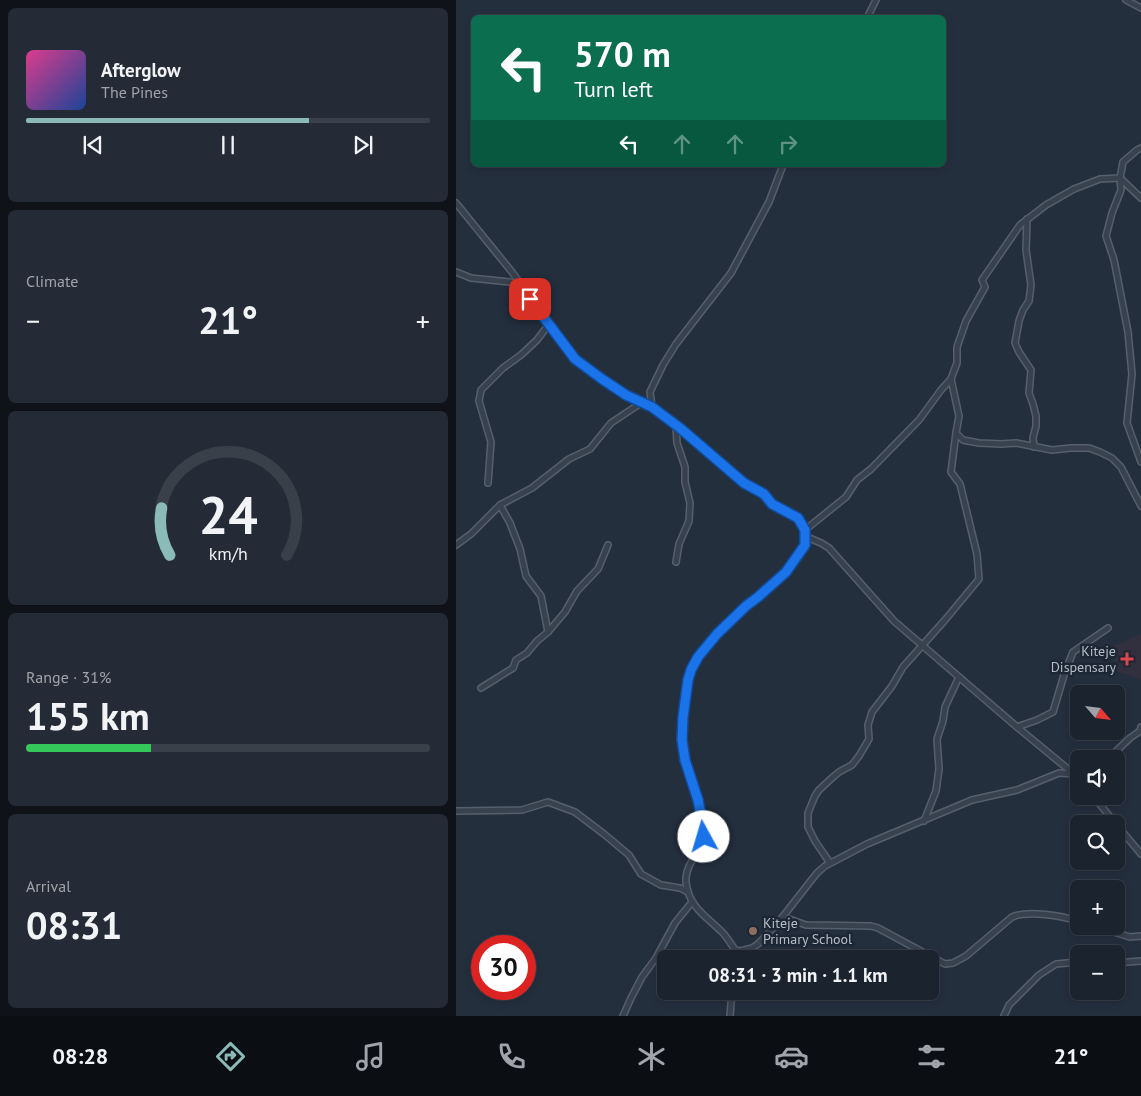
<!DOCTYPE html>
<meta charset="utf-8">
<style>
body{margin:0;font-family:"PT Sans",sans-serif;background:#242b36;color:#f1f3f6;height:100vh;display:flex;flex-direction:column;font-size:19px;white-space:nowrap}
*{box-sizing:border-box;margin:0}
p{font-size:16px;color:#a0a4aa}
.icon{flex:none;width:28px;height:28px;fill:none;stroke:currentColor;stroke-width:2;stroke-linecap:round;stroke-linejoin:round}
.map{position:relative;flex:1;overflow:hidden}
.side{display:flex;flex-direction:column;gap:8px;padding:8px;background:#0f1319;width:456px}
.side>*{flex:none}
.banner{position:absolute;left:15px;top:15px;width:475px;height:152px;border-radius:8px;box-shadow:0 2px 8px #0003,0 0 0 1px #39404a;background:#0b6e4f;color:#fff;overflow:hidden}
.needle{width:32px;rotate:118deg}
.fabs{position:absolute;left:614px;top:685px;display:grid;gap:10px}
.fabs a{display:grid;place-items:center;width:55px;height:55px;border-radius:8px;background:#1b232e;box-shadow:0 2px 8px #0003,0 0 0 1px #39404a;font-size:25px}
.speed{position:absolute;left:15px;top:935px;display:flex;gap:10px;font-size:25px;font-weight:700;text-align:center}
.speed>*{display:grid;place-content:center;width:65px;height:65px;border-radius:50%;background:#1b232e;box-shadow:0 2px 8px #0003,0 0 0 1px #39404a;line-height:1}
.speed .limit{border:8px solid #d22;background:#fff;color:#111}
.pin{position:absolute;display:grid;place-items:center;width:42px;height:42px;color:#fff;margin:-21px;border-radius:10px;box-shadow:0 2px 8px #0006}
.me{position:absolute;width:55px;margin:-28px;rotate:354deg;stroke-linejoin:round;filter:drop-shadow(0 0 4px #0008)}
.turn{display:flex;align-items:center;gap:18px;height:105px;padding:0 20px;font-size:22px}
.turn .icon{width:65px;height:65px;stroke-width:2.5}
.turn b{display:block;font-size:35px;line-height:42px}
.lanes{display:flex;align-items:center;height:48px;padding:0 20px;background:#0003;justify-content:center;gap:25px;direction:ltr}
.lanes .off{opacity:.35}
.big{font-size:38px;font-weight:800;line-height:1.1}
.side .widget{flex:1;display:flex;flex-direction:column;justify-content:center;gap:8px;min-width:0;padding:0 18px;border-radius:8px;background:#242b36}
.side .dial{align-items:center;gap:0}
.dial svg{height:130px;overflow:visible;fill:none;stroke:#39404a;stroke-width:7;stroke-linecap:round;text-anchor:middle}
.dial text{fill:#f1f3f6;stroke:none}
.song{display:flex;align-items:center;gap:15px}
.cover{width:60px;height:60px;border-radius:8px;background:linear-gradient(135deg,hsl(330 70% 55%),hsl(220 70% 35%))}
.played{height:5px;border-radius:2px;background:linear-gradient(90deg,#8bbbb9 70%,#39404a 70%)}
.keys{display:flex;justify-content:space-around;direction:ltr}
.heat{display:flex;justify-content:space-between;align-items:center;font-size:28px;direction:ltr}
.charge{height:8px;border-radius:4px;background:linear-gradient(90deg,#34c759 31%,#39404a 0)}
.trip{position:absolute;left:201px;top:950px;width:282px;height:50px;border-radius:8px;background:#1b232e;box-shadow:0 2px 8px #0003,0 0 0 1px #39404a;font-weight:800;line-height:50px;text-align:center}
.tabs{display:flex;height:80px;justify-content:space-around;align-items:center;background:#0b0e12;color:#a0a4aa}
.tabs .icon{width:35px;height:35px}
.tabs .active{color:#8bbbb9}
.tabs b{font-size:22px;color:#f1f3f6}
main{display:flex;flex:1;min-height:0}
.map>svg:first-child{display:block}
</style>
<main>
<section class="side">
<div class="widget">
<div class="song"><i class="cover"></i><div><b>Afterglow</b><p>The Pines</p></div></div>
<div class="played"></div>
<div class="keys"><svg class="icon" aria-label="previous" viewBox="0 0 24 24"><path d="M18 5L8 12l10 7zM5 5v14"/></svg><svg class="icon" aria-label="pause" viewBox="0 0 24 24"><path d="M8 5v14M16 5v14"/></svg><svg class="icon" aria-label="next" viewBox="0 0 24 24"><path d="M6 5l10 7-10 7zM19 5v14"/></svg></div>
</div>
<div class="widget"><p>Climate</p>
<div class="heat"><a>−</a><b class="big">21°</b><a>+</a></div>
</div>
<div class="widget dial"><svg viewBox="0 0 100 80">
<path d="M14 69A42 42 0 1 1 86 69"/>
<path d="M14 69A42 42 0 0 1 9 40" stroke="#8bbbb9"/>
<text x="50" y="56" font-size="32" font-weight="700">24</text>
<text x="50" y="72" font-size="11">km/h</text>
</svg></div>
<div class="widget"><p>Range · 31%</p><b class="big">155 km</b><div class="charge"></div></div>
<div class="widget"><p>Arrival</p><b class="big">08:31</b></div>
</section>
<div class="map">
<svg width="685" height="1016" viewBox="0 0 685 1016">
<rect width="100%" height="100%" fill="#242f3e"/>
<polygon fill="#32303f" points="685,634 685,680 661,671 655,647"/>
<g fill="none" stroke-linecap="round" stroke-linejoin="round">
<g stroke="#565f6c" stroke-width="8">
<g id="street">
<polyline points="670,0 685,8"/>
<polyline points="411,18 420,0"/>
<polyline points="685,198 664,178 665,190 656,213 650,236 658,260 672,332 676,374 671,423 685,462"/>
<polyline points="0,203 56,272 119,359 145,379 170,395 196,407 225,428 288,483 308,494 318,505 342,518 349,530 350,535 351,537 365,543 373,548 438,621 561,727 618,774 622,779"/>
<polyline points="571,219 570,250 575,285 573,301 567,310 563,321 559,343 563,352 575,370 573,393 577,404 580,416 580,426 577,438 578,447"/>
<polyline points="0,272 15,278 54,282 64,285"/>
<polyline points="495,379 501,363 501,347 510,321 529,287 526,280 564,225 590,205 618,189 644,179 664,178 667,162 681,150 685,148"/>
<polyline points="196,407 194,392 207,365 220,344 275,273 313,202 327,165"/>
<polyline points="32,483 35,442 23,401 25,390 47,368 65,355 81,340 93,324"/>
<polyline points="44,505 54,523 64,549 70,576 85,596 92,632 109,612 121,591 142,569 152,545"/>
<polyline points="349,530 390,497 401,480 415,469 463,420 485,390 495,379 503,416 500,433"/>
<polyline points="0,545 15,534 44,505 76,488 113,459 134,449 155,423 185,403"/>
<polyline points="220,562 223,544 233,521 234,503 229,482 229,467 221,443 220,425"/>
<polyline points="25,688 57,668 60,660 71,653 81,641 92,632"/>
<polyline points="561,727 581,720 597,712 608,675 617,652 652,628"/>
<polyline points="649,759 655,756 674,738 684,731 685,727"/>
<polyline points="637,796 660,824"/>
<polyline points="0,811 66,810 92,802 119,812 148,834 173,855 185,874 205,885 224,888 232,892"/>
<polyline points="468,821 480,791 483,769 481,739 487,721 489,707 503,677"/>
<polyline points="660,824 685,854"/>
<polyline points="374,863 359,841 352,827 352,813 359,796 363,790 377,777 383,772 396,765 403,756 413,739 412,725 416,712 436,686 447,667 489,620 523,579 521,554 504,484 495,472 500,433 507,440 523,443 545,444 560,443 596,450 615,448 633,448 644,452 656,458 665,467 685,506"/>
<path d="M321,924L333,919L350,925L415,926L422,928L489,964L497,963L510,956L556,917C572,910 606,916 622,921"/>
<polyline points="639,926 674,937 685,936"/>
<path d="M279,950C275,944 271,937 266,932C253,919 238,910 232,892C222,863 251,852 248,828C245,800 231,775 226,747C224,731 227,714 229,698C232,683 234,668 243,655C257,637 273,621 290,606C294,602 298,600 302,597C305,594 308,591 311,589C327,574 347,559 350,535"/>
<polyline points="280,959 279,950 284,951 296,948 302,944 321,924 361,873 369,866 411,844 516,800 561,790 603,773 618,774 622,771"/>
<polyline points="660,963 685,961"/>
<polyline points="167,1016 175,998 186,977 200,958 219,923 236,902"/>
<polyline points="274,1016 276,991"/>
<polyline points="548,1016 553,1005 583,975 600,964 622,962"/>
</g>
</g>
<use href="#street" stroke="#38414e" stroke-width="5"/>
</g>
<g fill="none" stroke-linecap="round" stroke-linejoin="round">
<g stroke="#114b97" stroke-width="12">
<polyline id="route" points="74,299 119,359 146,379 170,395 196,407 224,428 288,483 308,494 316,504 342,518 349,530 349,545 330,572 302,597 290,606 261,634 242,657 235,670 232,680 227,717 226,740 229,760 242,800 248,830 248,837"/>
</g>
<use href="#route" stroke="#1a73e8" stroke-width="9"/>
</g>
<path fill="#e0444e" stroke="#1d2633" stroke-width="2" d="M668.5 651.5h5v5h5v5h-5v5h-5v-5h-5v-5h5z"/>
<circle fill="#8d6e63" stroke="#1d2633" stroke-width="2" cx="297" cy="931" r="5"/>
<g text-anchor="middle" stroke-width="5" stroke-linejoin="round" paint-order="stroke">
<g font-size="14" fill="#b4bcc9" stroke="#1d2633" text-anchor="end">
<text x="660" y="656">Kiteje<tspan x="660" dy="16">Dispensary</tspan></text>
<text x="307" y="928" text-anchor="start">Kiteje<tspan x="307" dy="16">Primary School</tspan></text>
</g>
</g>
</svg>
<div class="fabs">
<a><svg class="needle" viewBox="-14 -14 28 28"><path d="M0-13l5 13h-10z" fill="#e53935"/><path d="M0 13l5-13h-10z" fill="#a0a4aa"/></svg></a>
<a><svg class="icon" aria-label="sound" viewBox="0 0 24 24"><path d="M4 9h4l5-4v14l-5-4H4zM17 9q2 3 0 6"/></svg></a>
<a><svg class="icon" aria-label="search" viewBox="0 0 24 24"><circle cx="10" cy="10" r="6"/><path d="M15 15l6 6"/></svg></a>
<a>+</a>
<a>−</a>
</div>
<div class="speed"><div class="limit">30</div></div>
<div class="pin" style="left:74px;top:299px;background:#d93025"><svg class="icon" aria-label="arrive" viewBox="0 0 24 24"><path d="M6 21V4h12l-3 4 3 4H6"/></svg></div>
<svg class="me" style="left:248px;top:837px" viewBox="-20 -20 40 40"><circle r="19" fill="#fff"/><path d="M0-13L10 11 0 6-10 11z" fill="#1a73e8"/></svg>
<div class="trip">08:31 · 3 min · 1.1 km</div>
<div class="banner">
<div class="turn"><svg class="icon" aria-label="left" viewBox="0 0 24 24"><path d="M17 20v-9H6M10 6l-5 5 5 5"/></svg><div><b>570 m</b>Turn left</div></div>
<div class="lanes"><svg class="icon" aria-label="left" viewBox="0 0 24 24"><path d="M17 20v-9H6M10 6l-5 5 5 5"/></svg><svg class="icon off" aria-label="ahead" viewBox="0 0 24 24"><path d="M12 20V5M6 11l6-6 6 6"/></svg><svg class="icon off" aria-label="ahead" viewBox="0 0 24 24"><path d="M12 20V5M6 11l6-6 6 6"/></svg><svg class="icon off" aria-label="right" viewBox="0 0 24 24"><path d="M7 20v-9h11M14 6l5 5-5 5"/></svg></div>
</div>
</div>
</main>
<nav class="tabs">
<b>08:28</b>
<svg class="icon active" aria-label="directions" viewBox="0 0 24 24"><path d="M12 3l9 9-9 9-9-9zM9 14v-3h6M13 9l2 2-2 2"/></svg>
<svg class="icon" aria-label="music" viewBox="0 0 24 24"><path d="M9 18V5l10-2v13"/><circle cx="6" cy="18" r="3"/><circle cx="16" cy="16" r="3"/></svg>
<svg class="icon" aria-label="phone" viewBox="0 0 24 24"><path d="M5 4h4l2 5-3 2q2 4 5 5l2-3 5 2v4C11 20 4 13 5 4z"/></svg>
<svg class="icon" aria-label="climate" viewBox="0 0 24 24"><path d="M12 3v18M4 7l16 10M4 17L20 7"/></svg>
<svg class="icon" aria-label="car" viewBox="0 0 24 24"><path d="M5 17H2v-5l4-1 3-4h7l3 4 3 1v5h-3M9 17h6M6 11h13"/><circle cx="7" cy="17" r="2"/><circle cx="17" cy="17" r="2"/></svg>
<svg class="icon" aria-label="filters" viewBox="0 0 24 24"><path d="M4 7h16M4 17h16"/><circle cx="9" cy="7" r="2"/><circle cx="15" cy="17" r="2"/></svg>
<b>21°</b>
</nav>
